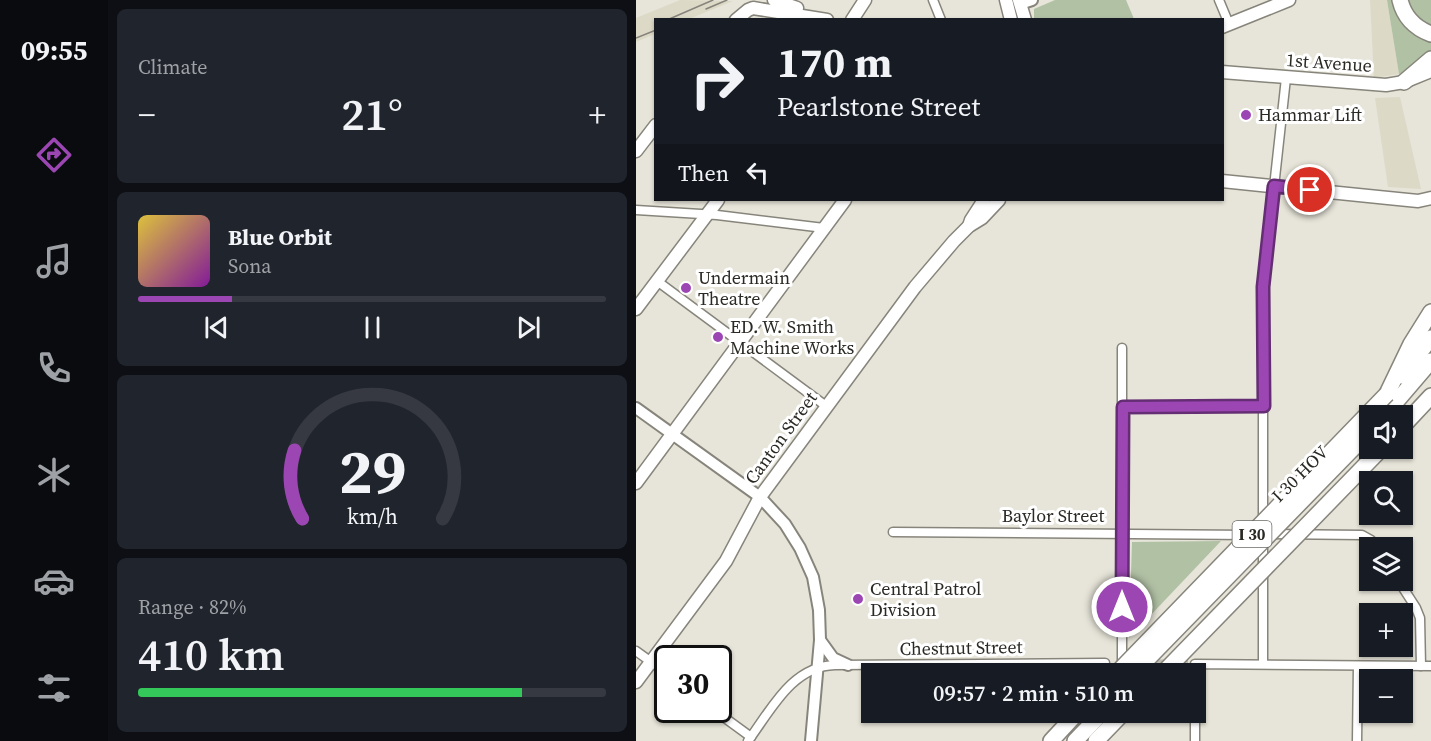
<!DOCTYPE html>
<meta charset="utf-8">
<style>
body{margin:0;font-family:"Source Serif 4",serif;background:#20242c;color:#f1f3f6;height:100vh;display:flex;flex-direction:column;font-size:22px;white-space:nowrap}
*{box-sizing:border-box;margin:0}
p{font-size:20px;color:#9ea1a6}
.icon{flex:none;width:33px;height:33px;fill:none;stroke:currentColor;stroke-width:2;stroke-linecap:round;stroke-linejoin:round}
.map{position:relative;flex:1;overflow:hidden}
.details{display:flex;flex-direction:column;gap:9px;padding:9px;background:#0d0f14;width:528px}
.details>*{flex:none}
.guide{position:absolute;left:18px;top:18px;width:570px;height:183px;border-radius:0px;box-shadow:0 2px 4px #0004;background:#171b24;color:#f1f3f6;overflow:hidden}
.buttons{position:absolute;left:723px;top:405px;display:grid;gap:12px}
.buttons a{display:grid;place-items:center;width:54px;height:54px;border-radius:0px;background:#171b24;box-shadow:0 2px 4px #0004;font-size:30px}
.speed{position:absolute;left:18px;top:645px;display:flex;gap:12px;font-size:30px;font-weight:700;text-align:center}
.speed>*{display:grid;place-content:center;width:78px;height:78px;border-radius:50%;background:#171b24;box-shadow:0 2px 4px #0004;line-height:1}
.speed .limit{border:3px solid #111;border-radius:9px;background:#fff;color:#111}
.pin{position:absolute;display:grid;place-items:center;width:51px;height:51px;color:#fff;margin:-26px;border:3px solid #fff;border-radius:50%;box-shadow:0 2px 6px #0007}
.me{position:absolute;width:66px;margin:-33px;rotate:0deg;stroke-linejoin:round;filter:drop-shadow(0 0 4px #0008)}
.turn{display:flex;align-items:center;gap:21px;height:126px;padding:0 24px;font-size:27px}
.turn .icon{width:78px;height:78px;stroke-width:2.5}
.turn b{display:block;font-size:42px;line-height:51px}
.then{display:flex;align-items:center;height:57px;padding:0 24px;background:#0003;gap:12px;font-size:22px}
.big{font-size:45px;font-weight:600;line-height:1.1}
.details .widget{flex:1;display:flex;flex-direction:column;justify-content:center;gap:9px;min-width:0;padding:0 21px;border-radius:9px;background:#20242c}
.details .dial{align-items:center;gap:0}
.dial svg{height:156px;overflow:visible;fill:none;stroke:#363941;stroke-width:7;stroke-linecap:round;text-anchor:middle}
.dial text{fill:#f1f3f6;stroke:none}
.song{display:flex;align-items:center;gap:18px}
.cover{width:72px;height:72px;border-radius:9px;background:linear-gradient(135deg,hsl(50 70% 55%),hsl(290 70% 35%))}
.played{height:6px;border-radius:3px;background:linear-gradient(90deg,#9c46b3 20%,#363941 20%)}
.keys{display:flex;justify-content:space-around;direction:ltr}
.heat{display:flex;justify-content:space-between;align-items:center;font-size:33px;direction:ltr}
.charge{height:9px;border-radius:4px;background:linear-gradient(90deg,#34c759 82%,#363941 0)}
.trip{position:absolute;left:225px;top:663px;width:345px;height:60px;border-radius:0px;background:#171b24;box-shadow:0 2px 4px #0004;font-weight:600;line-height:60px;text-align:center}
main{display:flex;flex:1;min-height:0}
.dock{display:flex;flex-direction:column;width:108px;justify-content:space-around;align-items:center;background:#090b0e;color:#9ea1a6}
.dock .icon{width:42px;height:42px}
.dock .on{color:#9c46b3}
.dock b{font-size:27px;color:#f1f3f6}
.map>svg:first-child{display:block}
</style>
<main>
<nav class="dock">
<b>09:55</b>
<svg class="icon on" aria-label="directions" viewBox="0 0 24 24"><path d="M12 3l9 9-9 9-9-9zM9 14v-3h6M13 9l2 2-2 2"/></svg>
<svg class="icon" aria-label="music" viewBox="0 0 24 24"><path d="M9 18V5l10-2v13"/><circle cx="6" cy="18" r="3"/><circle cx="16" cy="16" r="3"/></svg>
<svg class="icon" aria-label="phone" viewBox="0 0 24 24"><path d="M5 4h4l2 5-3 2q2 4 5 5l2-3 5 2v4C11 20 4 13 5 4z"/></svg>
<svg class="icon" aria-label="climate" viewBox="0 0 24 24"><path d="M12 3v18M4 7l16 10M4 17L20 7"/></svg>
<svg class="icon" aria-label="car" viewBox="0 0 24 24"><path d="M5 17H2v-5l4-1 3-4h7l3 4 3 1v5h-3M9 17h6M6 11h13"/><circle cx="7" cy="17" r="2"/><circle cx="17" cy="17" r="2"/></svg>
<svg class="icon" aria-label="filters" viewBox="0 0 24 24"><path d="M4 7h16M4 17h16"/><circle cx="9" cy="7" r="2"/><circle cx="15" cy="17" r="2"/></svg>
</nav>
<section class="details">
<div class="widget"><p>Climate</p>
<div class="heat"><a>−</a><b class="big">21°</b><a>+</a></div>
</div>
<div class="widget">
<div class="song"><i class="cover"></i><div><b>Blue Orbit</b><p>Sona</p></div></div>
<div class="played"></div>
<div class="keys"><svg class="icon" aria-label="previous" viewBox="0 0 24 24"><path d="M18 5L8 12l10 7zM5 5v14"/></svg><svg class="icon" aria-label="pause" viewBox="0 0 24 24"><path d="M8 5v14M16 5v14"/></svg><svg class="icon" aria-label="next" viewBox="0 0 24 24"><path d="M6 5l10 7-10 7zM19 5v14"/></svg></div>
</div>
<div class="widget dial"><svg viewBox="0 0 100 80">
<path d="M14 69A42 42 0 1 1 86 69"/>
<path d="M14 69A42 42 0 0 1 10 34" stroke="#9c46b3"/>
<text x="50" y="56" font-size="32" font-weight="700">29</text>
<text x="50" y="72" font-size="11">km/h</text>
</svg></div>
<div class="widget"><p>Range · 82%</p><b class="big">410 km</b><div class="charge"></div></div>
</section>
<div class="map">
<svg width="795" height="741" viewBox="0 0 795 741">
<rect width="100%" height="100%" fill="#e7e5d9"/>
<g fill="#dcd9c6">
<polygon points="44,0 97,1 53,19 20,20 19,34 0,42 0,18"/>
<polygon points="734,0 751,0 763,74 738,78"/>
<polygon points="764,97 785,189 752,187 739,98"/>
</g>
<g fill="#b1c1a4">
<polygon points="419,0 490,0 498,19 400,20 398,18 398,9"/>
<polygon points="751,0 795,0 795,62 763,74"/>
<polygon points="585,541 493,638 496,542"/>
</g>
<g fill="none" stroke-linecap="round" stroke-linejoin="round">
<polyline stroke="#c1bfb5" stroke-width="8" stroke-dasharray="8 4" stroke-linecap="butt" points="508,663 559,664"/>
<g stroke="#87857b" stroke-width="11">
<g id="minor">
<polyline points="297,0 305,20"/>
<polyline points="583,0 593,24"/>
<polyline points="0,210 81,215 188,228"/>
<polyline points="21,281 190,406"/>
<polyline points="487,407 628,406"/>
<polyline points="627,523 627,287 650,78"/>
<polyline points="257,532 613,535"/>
<polyline points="632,534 726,535 735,540 740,548"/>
<polyline points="627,542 627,664"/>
<polyline points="762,580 780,608 784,618 785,666"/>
<polyline points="0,651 32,674"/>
<polyline points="486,663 486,348"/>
<polyline points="559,674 559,664 795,666"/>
<polyline points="78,710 115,737"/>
<path d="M112,741C135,710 156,666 199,665L469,663"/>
<polyline points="559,741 559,712"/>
<polyline points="721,741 722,666"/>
</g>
</g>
<g stroke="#87857b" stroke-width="14">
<g id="tertiary">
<polyline points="384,4 396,0"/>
<polyline points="0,408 124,497 149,524 164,548 177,577 183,610 184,640 175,741"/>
<polyline points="184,640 197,658 212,665"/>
</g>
</g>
<g stroke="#87857b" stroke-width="15">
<g id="secondary">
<polyline points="138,0 161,8"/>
<polyline points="370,0 375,20"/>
<polyline points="383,0 389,20"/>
<polyline points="100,20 112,10 117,8 191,20"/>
<polyline points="216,20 229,0"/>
<polyline points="586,27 653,0"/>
<polyline points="586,72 750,85 768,82 795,71"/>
<polyline points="0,151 20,125"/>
<polyline points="586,181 752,198 782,201 795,198"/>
<polyline points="333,226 335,220 348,200"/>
<polyline points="0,309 82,200"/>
<polyline points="0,483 209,200"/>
<polyline points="0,682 90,561 124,497 279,287 318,241 333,226 346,218 363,200"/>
</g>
</g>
<g stroke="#87857b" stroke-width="18">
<g id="motorway">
<path d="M764,0C768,17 779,28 795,34"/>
<polyline points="768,82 795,59"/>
<polyline points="766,376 795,338"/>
<polyline points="751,394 775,344 795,312"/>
<polyline points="748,416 795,361"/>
<polyline points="766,427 795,396"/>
<polyline points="415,741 442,712"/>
<polyline points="439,741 467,712"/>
<polyline points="460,741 488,712"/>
</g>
</g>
<use href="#minor" stroke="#fff" stroke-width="8"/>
<use href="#tertiary" stroke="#fff" stroke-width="10"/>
<use href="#secondary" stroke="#fff" stroke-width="12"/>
<use href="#motorway" stroke="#fff" stroke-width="15"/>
<g stroke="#85837b" stroke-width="1.5">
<polyline points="70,9 91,0"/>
<polyline points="31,20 77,0"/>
<polyline points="0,38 20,30"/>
</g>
<g stroke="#87857b" stroke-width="18" stroke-linecap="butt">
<g id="motorway-bridge">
<polyline points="480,674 751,394"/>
<polyline points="497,674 734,431"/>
<polyline points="526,674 746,448"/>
</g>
</g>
<use href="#motorway-bridge" stroke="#fff" stroke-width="15"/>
</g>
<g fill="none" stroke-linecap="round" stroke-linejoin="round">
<g stroke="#652e74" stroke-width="15">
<polyline id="route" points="486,607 487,407 628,406 627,287 638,186 674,190"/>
</g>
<use href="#route" stroke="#9c46b3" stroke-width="10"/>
</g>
<g fill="#9c46b3" stroke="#fff" stroke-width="2">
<circle cx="610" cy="115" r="6"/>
<circle cx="50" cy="288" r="6"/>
<circle cx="82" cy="337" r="6"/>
<circle cx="222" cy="599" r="6"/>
</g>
<g text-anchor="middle" stroke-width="6" stroke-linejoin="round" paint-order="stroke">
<rect fill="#fff" stroke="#6a6966" stroke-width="1.5" x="596.5" y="521" width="39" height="26" rx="4.5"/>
<g font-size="16" font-weight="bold" fill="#2a2924">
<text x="616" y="540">I 30</text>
</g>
<g font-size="18" fill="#2a2924" stroke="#fff">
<text transform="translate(693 63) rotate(4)" y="6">1st Avenue</text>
<text transform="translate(145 438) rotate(-54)" y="6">Canton Street</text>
<text transform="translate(664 474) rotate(-45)" y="6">I 30 HOV</text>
<text x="417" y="522">Baylor Street</text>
<text transform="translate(325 648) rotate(-1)" y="6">Chestnut Street</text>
</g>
<g font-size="18" fill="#2a2924" stroke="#fff" text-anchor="start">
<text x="622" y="121">Hammar Lift</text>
<text x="62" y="284">Undermain<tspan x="62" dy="21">Theatre</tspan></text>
<text x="94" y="333">ED. W. Smith<tspan x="94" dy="21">Machine Works</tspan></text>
<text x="234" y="595">Central Patrol<tspan x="234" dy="21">Division</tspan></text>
</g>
</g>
</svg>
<div class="buttons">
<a><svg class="icon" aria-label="sound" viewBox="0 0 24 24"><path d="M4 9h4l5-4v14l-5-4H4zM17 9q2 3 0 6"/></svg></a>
<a><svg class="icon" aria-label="search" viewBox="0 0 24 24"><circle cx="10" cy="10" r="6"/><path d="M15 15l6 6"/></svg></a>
<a><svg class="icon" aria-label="layers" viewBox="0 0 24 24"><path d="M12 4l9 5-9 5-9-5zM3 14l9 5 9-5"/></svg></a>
<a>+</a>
<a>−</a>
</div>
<div class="speed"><div class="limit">30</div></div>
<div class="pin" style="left:674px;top:190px;background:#d93025"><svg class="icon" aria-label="arrive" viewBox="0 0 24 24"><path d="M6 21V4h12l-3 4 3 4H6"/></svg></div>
<svg class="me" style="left:486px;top:607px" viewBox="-20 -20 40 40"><circle r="17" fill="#9c46b3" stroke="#fff" stroke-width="3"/><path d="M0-11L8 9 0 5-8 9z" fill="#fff"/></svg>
<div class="trip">09:57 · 2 min · 510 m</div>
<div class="guide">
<div class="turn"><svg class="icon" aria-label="right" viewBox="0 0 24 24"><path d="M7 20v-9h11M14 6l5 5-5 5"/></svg><div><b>170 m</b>Pearlstone Street</div></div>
<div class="then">Then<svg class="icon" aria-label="left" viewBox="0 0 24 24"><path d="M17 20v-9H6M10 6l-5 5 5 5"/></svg></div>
</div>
</div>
</main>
